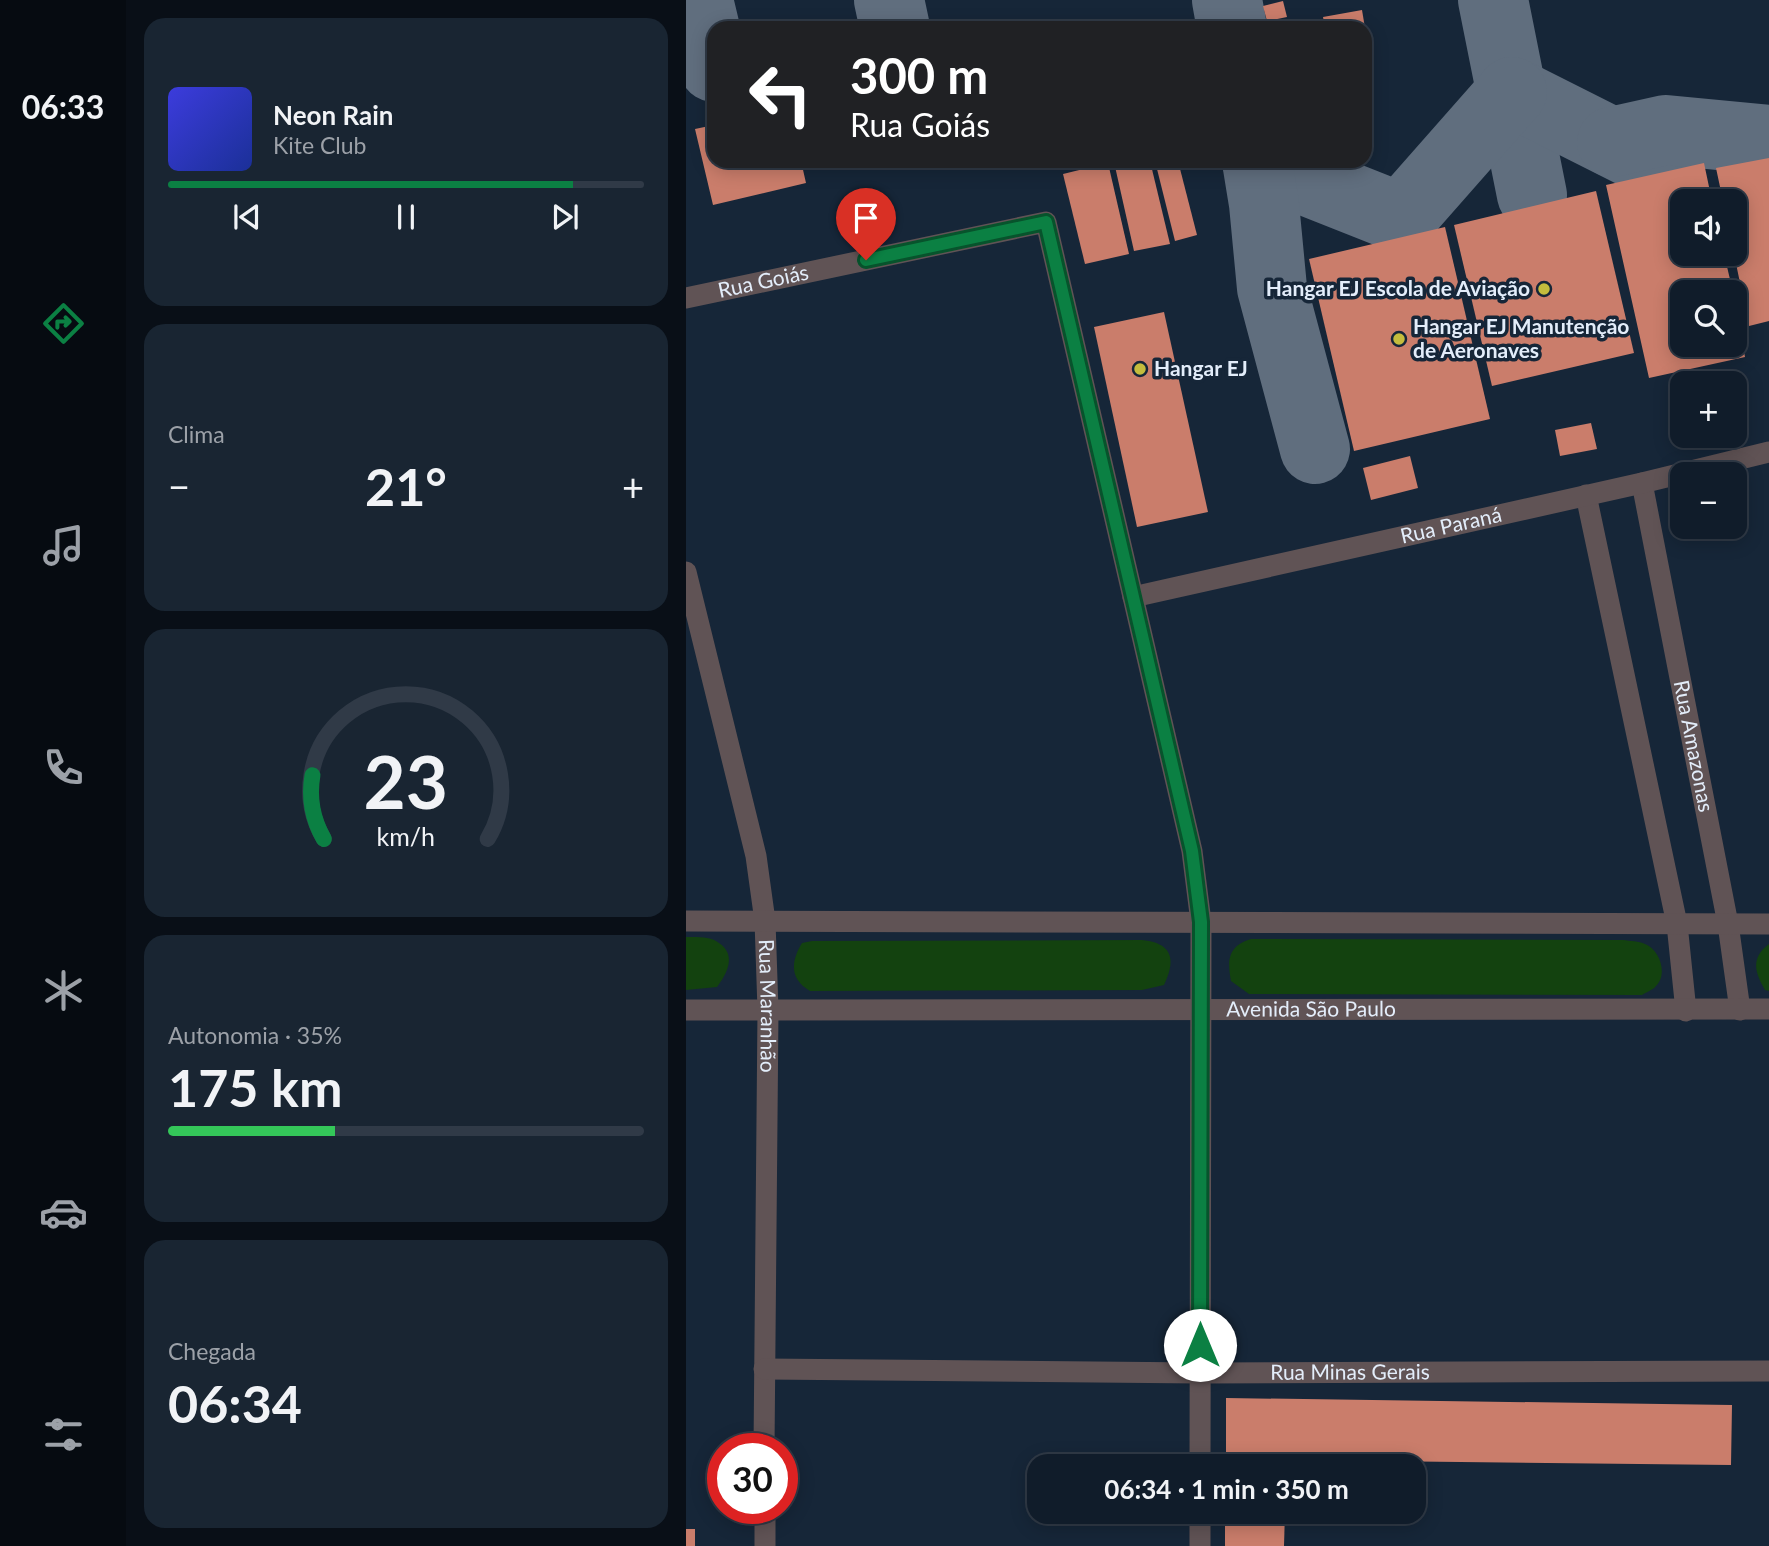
<!DOCTYPE html>
<html lang="pt">
<meta charset="utf-8">
<style>
body{margin:0;font-family:Lato,sans-serif;background:#192532;color:#f1f3f6;height:100vh;display:flex;flex-direction:column;font-size:26px;white-space:nowrap}
*{box-sizing:border-box;margin:0}
p{font-size:23px;color:#9ca1a8}
.icon{flex:none;width:38px;height:38px;fill:none;stroke:currentColor;stroke-width:2;stroke-linecap:round;stroke-linejoin:round}
.map{position:relative;flex:1;overflow:hidden}
.sheet{display:flex;flex-direction:column;gap:18px;padding:18px;background:#090f17;width:560px}
.sheet>*{flex:none}
.guide{position:absolute;left:21px;top:21px;width:665px;height:147px;border-radius:21px;box-shadow:0 4px 18px #0003,0 0 0 2px #303a47;background:#202124;color:#fff;overflow:hidden}
.buttons{position:absolute;left:984px;top:189px;display:grid;gap:14px}
.buttons a{display:grid;place-items:center;width:77px;height:77px;border-radius:14px;background:#101c2a;box-shadow:0 4px 18px #0003,0 0 0 2px #303a47;font-size:35px}
.speed{position:absolute;left:21px;top:1433px;display:flex;gap:14px;font-size:35px;font-weight:700;text-align:center}
.speed>*{display:grid;place-content:center;width:91px;height:91px;border-radius:50%;background:#101c2a;box-shadow:0 4px 18px #0003,0 0 0 2px #303a47;line-height:1}
.speed .limit{border:10px solid #d22;background:#fff;color:#111}
.pin{position:absolute;display:grid;place-items:center;width:60px;height:60px;color:#fff;margin:-72px -30px;border-radius:50% 50% 50% 0;rotate:-45deg;box-shadow:0 0 7px #0007}
.pin .icon{rotate:45deg}
.me{position:absolute;width:77px;margin:-38px;rotate:0deg;stroke-linejoin:round;filter:drop-shadow(0 0 5px #0008)}
.turn{display:flex;align-items:center;gap:24px;height:147px;padding:0 28px;font-size:32px}
.turn .icon{width:91px;height:91px;stroke-width:2.5}
.turn b{display:block;font-size:49px;line-height:60px}
.big{font-size:52px;font-weight:700;line-height:1.1}
.sheet .widget{flex:1;display:flex;flex-direction:column;justify-content:center;gap:10px;min-width:0;padding:0 24px;border-radius:21px;background:#192532}
.sheet .dial{align-items:center;gap:0}
.dial svg{height:182px;overflow:visible;fill:none;stroke:#303a47;stroke-width:7;stroke-linecap:round;text-anchor:middle}
.dial text{fill:#f1f3f6;stroke:none}
.song{display:flex;align-items:center;gap:21px}
.cover{width:84px;height:84px;border-radius:10px;background:linear-gradient(135deg,hsl(240 70% 55%),hsl(230 70% 35%))}
.played{height:7px;border-radius:4px;background:linear-gradient(90deg,#0b8043 85%,#303a47 85%)}
.keys{display:flex;justify-content:space-around;direction:ltr}
.heat{display:flex;justify-content:space-between;align-items:center;font-size:38px;direction:ltr}
.charge{height:10px;border-radius:5px;background:linear-gradient(90deg,#34c759 35%,#303a47 0)}
.trip{position:absolute;left:341px;top:1454px;width:399px;height:70px;border-radius:21px;background:#101c2a;box-shadow:0 4px 18px #0003,0 0 0 2px #303a47;font-weight:700;line-height:70px;text-align:center}
main{display:flex;flex:1;min-height:0}
.tabs{display:flex;flex-direction:column;width:126px;justify-content:space-around;align-items:center;background:#060b11;color:#9ca1a8}
.tabs .icon{width:49px;height:49px}
.tabs .current{color:#0b8043}
.tabs b{font-size:32px;color:#f1f3f6}
.map>svg:first-child{display:block}
</style>
<main>
<nav class="tabs">
<b>06:33</b>
<svg class="icon current" aria-label="directions" viewBox="0 0 24 24"><path d="M12 3l9 9-9 9-9-9zM9 14v-3h6M13 9l2 2-2 2"/></svg>
<svg class="icon" aria-label="music" viewBox="0 0 24 24"><path d="M9 18V5l10-2v13"/><circle cx="6" cy="18" r="3"/><circle cx="16" cy="16" r="3"/></svg>
<svg class="icon" aria-label="phone" viewBox="0 0 24 24"><path d="M5 4h4l2 5-3 2q2 4 5 5l2-3 5 2v4C11 20 4 13 5 4z"/></svg>
<svg class="icon" aria-label="climate" viewBox="0 0 24 24"><path d="M12 3v18M4 7l16 10M4 17L20 7"/></svg>
<svg class="icon" aria-label="car" viewBox="0 0 24 24"><path d="M5 17H2v-5l4-1 3-4h7l3 4 3 1v5h-3M9 17h6M6 11h13"/><circle cx="7" cy="17" r="2"/><circle cx="17" cy="17" r="2"/></svg>
<svg class="icon" aria-label="filters" viewBox="0 0 24 24"><path d="M4 7h16M4 17h16"/><circle cx="9" cy="7" r="2"/><circle cx="15" cy="17" r="2"/></svg>
</nav>
<section class="sheet">
<div class="widget">
<div class="song"><i class="cover"></i><div><b>Neon Rain</b><p>Kite Club</p></div></div>
<div class="played"></div>
<div class="keys"><svg class="icon" aria-label="previous" viewBox="0 0 24 24"><path d="M18 5L8 12l10 7zM5 5v14"/></svg><svg class="icon" aria-label="pause" viewBox="0 0 24 24"><path d="M8 5v14M16 5v14"/></svg><svg class="icon" aria-label="next" viewBox="0 0 24 24"><path d="M6 5l10 7-10 7zM19 5v14"/></svg></div>
</div>
<div class="widget"><p>Clima</p>
<div class="heat"><a>−</a><b class="big">21°</b><a>+</a></div>
</div>
<div class="widget dial"><svg viewBox="0 0 100 80">
<path d="M14 69A42 42 0 1 1 86 69"/>
<path d="M14 69A42 42 0 0 1 9 41" stroke="#0b8043"/>
<text x="50" y="56" font-size="32" font-weight="700">23</text>
<text x="50" y="72" font-size="11">km/h</text>
</svg></div>
<div class="widget"><p>Autonomia · 35%</p><b class="big">175 km</b><div class="charge"></div></div>
<div class="widget"><p>Chegada</p><b class="big">06:34</b></div>
</section>
<div class="map">
<svg width="1083" height="1546" viewBox="0 0 1083 1546">
<rect width="100%" height="100%" fill="#162638"/>
<g fill="#13420f">
<path d="M0,937C10,937 25,936 33,943C51,955 41,974 31,987L0,990Z"/>
<path d="M565,939L937,940C944,941 953,941 959,944C974,950 982,974 970,986C967,990 960,992 956,995L563,994L545,981C541,960 542,946 565,939Z"/>
<path d="M456,940C487,943 490,960 478,985L456,990L124,991C103,979 105,961 116,943L126,941Z"/>
<path d="M1083,944V991L1079,990C1069,973 1064,958 1083,944Z"/>
</g>
<g fill="none" stroke-linecap="round" stroke-linejoin="round">
<g stroke="#606e7e" stroke-width="70">
<polyline points="12,0 28,67"/>
<polyline points="203,0 209,28"/>
<polyline points="541,0 546,28"/>
<polyline points="807,0 846,195"/>
<polyline points="826,92 977,168"/>
<polyline points="926,142 980,130 1083,140"/>
<polyline points="571,161 715,218 826,92"/>
<polyline points="571,161 578,204 586,288 629,449"/>
</g>
</g>
<g fill="#ca7d6b">
<polygon points="597,1 601,17 581,21 577,6"/>
<polygon points="676,10 679,28 639,28 637,17"/>
<polygon points="679,33 680,33 684,52 679,53"/>
<polygon points="28,125 28,161 115,161 120,183 27,205 9,129"/>
<polygon points="1083,158 1083,321 1063,326 1048,254 1048,201 1037,201 1030,168"/>
<polygon points="190,161 220,161 220,162 192,169"/>
<polygon points="432,161 464,161 484,244 448,251 428,162"/>
<polygon points="469,161 492,161 511,235 489,241"/>
<polygon points="422,163 443,254 399,264 377,174"/>
<polygon points="1018,163 1026,201 996,201 996,254 1038,254 1047,292 996,292 996,345 1048,345 1049,304 1059,357 963,378 920,185"/>
<polygon points="910,191 948,353 806,386 768,225"/>
<polygon points="759,227 804,419 668,451 623,259"/>
<polygon points="478,312 522,512 451,527 408,327"/>
<polygon points="905,423 911,449 874,456 869,430"/>
<polygon points="724,456 732,488 685,500 677,468"/>
<polygon points="540,1398 1046,1405 1045,1465 599,1460 599,1466 540,1466"/>
<polygon points="539,1512 599,1512 598,1546 539,1546"/>
<rect x="0" y="1529" width="9" height="17"/>
</g>
<g fill="none" stroke-linecap="round" stroke-linejoin="round">
<g stroke="#605355" stroke-width="21">
<path id="s1" d="M0,298L360,222L506,851L515,922L514,1466"/>
<path id="s2" d="M956,483L1042,924L1054,1010"/>
<polyline points="900,495 991,924 1000,1011"/>
<path id="s3" d="M0,572L70,856L79,921L82,1010L78,1449"/>
<path id="s4" d="M447,597L956,483L1083,452"/>
<polyline points="0,921 1083,924"/>
<path id="s5" d="M0,1010L1083,1009"/>
<path id="s6" d="M78,1369L514,1373L1083,1371"/>
<polyline points="79,1508 79,1546"/>
<polyline points="514,1546 514,1512"/>
</g>
</g>
<g fill="none" stroke-linecap="round" stroke-linejoin="round">
<g stroke="#07532c" stroke-width="18">
<polyline id="route" points="180,260 360,222 506,851 515,922 514,1345"/>
</g>
<use href="#route" stroke="#0b8043" stroke-width="12"/>
</g>
<g fill="#c4bc3d" stroke="#162638" stroke-width="2.5">
<circle cx="858" cy="289" r="7"/>
<circle cx="713" cy="339" r="7"/>
<circle cx="454" cy="369" r="7"/>
</g>
<g text-anchor="middle" stroke-width="7" stroke-linejoin="round" paint-order="stroke">
<g font-size="21" fill="#e3edfa" stroke="#162638">
<text dy="7" stroke="none"><textPath href="#s1" startOffset="79">Rua Goiás</textPath></text>
<text dy="7" stroke="none"><textPath href="#s4" startOffset="326">Rua Paraná</textPath></text>
<text dy="7" stroke="none"><textPath href="#s2" startOffset="268">Rua Amazonas</textPath></text>
<text dy="7" stroke="none"><textPath href="#s3" startOffset="443">Rua Maranhão</textPath></text>
<text dy="7" stroke="none"><textPath href="#s5" startOffset="625">Avenida São Paulo</textPath></text>
<text dy="7" stroke="none"><textPath href="#s6" startOffset="586">Rua Minas Gerais</textPath></text>
</g>
<g font-size="21" font-weight="bold" fill="#e3edfa" stroke="#162638" text-anchor="start">
<text x="844" y="296" text-anchor="end">Hangar EJ Escola de Aviação</text>
<text x="727" y="334">Hangar EJ Manutenção<tspan x="727" dy="24">de Aeronaves</tspan></text>
<text x="468" y="376">Hangar EJ</text>
</g>
</g>
</svg>
<div class="buttons">
<a><svg class="icon" aria-label="sound" viewBox="0 0 24 24"><path d="M4 9h4l5-4v14l-5-4H4zM17 9q2 3 0 6"/></svg></a>
<a><svg class="icon" aria-label="search" viewBox="0 0 24 24"><circle cx="10" cy="10" r="6"/><path d="M15 15l6 6"/></svg></a>
<a>+</a>
<a>−</a>
</div>
<div class="speed"><div class="limit">30</div></div>
<div class="pin" style="left:180px;top:260px;background:#d93025"><svg class="icon" aria-label="arrive" viewBox="0 0 24 24"><path d="M6 21V4h12l-3 4 3 4H6"/></svg></div>
<svg class="me" style="left:514px;top:1345px" viewBox="-20 -20 40 40"><circle r="19" fill="#fff"/><path d="M0-13L10 11 0 6-10 11z" fill="#0b8043"/></svg>
<div class="trip">06:34 · 1 min · 350 m</div>
<div class="guide">
<div class="turn"><svg class="icon" aria-label="left" viewBox="0 0 24 24"><path d="M17 20v-9H6M10 6l-5 5 5 5"/></svg><div><b>300 m</b>Rua Goiás</div></div>
</div>
</div>
</main>
